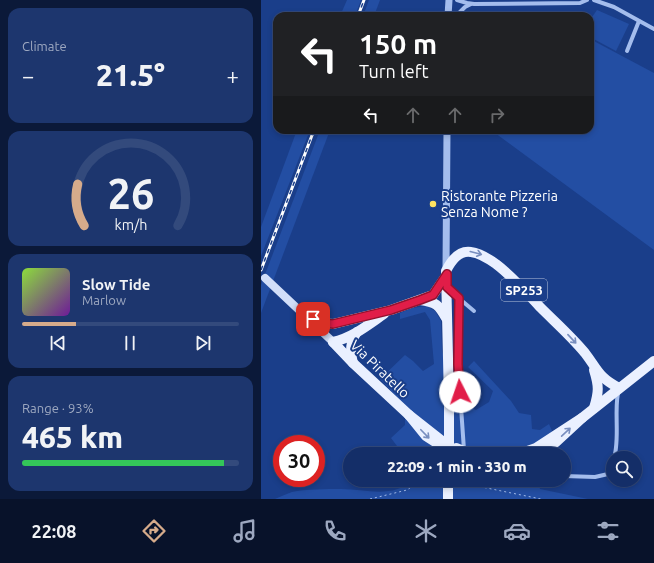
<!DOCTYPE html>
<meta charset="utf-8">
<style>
body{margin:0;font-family:Ubuntu,sans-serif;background:#1d366e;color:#f1f3f6;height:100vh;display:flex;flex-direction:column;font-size:15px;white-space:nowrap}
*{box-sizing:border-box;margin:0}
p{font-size:13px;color:#9da8c0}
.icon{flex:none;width:22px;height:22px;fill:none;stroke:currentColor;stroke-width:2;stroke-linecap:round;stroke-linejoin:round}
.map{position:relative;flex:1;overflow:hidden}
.drawer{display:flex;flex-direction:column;gap:8px;padding:8px;background:#0b1939;width:261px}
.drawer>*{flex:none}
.guide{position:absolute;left:12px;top:12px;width:321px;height:122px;border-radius:12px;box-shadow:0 2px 6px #0003,0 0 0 1px #334a7c;background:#202124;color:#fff;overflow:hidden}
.buttons{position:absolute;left:345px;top:451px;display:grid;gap:8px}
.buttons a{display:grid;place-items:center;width:36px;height:36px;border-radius:50%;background:#142e68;box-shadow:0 2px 6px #0003,0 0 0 1px #334a7c;font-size:20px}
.speed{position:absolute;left:12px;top:435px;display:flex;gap:8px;font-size:20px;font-weight:700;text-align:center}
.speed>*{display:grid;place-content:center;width:52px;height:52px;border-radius:50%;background:#142e68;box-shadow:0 2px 6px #0003,0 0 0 1px #334a7c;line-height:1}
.speed .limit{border:6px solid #d22;background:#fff;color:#111}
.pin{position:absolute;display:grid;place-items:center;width:34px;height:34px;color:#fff;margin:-17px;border-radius:8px;box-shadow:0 2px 6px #0006}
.me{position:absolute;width:44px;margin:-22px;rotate:356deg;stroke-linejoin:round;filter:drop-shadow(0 0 3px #0008)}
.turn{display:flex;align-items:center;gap:14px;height:84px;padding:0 20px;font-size:18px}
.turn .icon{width:52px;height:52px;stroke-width:2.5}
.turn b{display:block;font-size:28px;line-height:34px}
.lanes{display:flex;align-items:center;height:38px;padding:0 20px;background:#0003;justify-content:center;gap:20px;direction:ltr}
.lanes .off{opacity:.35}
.big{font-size:30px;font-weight:800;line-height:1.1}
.drawer .tile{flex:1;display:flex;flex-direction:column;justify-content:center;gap:6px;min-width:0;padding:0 14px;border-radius:12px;background:#1d366e}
.drawer .dial{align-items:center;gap:0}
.dial svg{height:104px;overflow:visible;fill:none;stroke:#334a7c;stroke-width:7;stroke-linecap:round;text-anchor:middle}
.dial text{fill:#f1f3f6;stroke:none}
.song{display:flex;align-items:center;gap:12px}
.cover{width:48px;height:48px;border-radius:6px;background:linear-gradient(135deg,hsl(90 70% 55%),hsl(280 70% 35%))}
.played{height:4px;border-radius:2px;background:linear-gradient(90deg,#d6ab8b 25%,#334a7c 25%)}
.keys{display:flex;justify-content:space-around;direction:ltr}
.heat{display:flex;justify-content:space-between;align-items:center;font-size:22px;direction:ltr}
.charge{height:6px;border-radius:3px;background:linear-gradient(90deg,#34c759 93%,#334a7c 0)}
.trip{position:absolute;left:82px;top:447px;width:228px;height:40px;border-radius:20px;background:#142e68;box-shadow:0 2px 6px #0003,0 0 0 1px #334a7c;font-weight:800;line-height:40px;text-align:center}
.menu{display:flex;height:64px;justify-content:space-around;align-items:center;background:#08122a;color:#9da8c0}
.menu .icon{width:28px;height:28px}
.menu .on{color:#d6ab8b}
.menu b{font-size:18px;color:#f1f3f6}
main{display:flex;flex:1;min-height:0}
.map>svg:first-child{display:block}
</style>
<main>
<section class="drawer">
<div class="tile"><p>Climate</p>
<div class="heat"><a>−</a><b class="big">21.5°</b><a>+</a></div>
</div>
<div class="tile dial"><svg viewBox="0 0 100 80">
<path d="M14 69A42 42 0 1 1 86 69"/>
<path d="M14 69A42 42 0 0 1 9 37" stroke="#d6ab8b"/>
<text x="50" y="56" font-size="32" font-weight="700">26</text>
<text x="50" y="72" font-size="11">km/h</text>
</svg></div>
<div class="tile">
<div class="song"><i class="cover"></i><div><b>Slow Tide</b><p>Marlow</p></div></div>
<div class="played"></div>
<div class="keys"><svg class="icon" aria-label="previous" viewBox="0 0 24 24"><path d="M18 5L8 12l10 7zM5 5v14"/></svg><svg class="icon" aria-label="pause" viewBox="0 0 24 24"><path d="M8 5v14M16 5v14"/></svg><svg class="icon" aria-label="next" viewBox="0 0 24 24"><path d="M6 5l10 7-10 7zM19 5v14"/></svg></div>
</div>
<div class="tile"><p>Range · 93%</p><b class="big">465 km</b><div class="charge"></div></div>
</section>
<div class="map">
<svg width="393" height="499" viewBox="0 0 393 499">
<rect width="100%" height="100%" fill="#1a3e8a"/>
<g fill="#234ea3">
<polygon points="86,0 100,0 94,16 79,16"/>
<polygon points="108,0 119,0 113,16 102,16"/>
<polygon points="336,10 368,24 355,51 329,37 329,20"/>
<polygon points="329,39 393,73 393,250 230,130 329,130"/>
<polygon points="36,130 49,130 0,256 0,227"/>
<polygon points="59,130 69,130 0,313 0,285"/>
<polygon points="166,306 174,311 180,321 181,351 193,399 215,410 228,402 232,391 207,367 213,361 250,401 258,413 270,415 271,429 279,430 288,424 292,433 282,454 142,454 130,438 144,425 144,406 119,379 144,355 152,361 162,371 173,364 169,320 164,312 139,319 139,313 151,308"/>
<path d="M152,480H276L279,489L327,499H14C19,497 25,494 31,492C44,489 66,489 80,489C105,489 131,499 152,480Z"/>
</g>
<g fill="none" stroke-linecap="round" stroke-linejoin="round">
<g stroke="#a4bded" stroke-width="1" stroke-dasharray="2 3" stroke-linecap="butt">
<polyline points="194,483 206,484 280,499"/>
<polyline points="109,499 146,490 160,480"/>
</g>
<g stroke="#a4bded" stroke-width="4">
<polyline points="196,0 206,3 213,4 319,3 326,0"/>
<polyline points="333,0 353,7 393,29"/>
<polyline points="195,16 204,7 210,4"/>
<polyline points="366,51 378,21"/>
<polyline points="187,289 213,311"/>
<polyline points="198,298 197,364 203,450"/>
<path d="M353,458C359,439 353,413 357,393"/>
<polyline points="303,476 334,477 347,474 352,460"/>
</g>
<g stroke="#a4bded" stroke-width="7">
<polyline points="187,16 188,0"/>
<polyline points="185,270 186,130"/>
</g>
<polyline stroke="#d1def9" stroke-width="8" points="4,278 72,342"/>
<g stroke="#eaf0ff" stroke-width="10">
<path d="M159,300C175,302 178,305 185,318"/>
<polyline points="44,316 61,323 72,324 130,310 172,295 185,276"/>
<polyline points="72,342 92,363 148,415"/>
<path d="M72,342C91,338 107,325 123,314"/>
<path d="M92,363C89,351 89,342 96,332"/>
<path d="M333,370C338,386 338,392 333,408"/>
<path d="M188,402L185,271C190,261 198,250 210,252C219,253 228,259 235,264C251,276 265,292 279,307C294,322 311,337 324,353C337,370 337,377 358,388"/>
<polyline points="321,418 393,361"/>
<polyline points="181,441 148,415 165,436 182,447"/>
<polyline points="195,448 210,454"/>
<polyline points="258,454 275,448 321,418 295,442 273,454"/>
</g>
<g stroke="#fff" stroke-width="3">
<g id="rail">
<polyline points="97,16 103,0"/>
<polyline points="0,270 53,130"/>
</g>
</g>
<use href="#rail" stroke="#1a3e8a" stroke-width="1.5" stroke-dasharray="4.5" stroke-linecap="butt"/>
<g stroke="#eaf0ff" stroke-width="10">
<polyline points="188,454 188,402"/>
<polyline points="187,499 187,480"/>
</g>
</g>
<defs><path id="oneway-shaft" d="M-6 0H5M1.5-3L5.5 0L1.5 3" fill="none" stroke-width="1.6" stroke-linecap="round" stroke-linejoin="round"/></defs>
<g stroke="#788ebf">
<use href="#oneway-shaft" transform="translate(215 253) rotate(15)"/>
<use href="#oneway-shaft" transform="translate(311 339) rotate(47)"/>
<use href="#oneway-shaft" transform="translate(305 432) rotate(-43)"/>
<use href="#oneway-shaft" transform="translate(164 434) rotate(46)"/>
</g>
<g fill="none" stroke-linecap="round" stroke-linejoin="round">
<g stroke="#92132f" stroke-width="10">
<polyline id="route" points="52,319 60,323 72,324 130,310 159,300 172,295 186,274 186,287 198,298 197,364 199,392"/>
</g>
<use href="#route" stroke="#e11d48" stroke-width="7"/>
</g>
<circle fill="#ffe360" stroke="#1a3e8a" stroke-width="1.5" cx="172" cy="204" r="4"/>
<g text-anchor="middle" stroke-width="4" stroke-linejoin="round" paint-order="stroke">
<rect fill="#1a3e8a" stroke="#bac5dc" stroke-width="1" x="240" y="279" width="46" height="22" rx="3"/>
<g font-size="13" font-weight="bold" fill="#fff">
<text x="263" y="295">SP253</text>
</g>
<g font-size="14" fill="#fff" stroke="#1a3e8a" text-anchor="start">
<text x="180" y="201">Ristorante Pizzeria<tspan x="180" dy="16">Senza Nome ?</tspan></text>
</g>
<g font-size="14" fill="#fff" stroke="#1a3e8a">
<text transform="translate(119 369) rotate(44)" y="5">Via Piratello</text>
</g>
</g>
</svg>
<div class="buttons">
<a><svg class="icon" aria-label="search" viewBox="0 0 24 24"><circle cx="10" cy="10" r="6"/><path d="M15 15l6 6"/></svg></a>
</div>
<div class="speed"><div class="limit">30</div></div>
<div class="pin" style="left:52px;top:319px;background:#d93025"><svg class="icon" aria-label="arrive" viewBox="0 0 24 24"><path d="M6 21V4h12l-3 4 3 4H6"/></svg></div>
<svg class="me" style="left:199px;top:392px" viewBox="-20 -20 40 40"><circle r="19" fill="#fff"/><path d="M0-13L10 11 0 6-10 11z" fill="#e11d48"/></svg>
<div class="trip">22:09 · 1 min · 330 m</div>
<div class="guide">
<div class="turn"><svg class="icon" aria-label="left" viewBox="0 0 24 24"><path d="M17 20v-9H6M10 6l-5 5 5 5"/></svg><div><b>150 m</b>Turn left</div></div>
<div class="lanes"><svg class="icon" aria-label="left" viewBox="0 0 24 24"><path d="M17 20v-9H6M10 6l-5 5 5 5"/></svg><svg class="icon off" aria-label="ahead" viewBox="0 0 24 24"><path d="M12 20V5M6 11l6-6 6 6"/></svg><svg class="icon off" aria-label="ahead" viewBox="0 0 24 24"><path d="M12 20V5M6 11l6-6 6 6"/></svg><svg class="icon off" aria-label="right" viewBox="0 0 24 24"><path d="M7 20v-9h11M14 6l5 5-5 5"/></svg></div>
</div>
</div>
</main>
<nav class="menu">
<b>22:08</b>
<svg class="icon on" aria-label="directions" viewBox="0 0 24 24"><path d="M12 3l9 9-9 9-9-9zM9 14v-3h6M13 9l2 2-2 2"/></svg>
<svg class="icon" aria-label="music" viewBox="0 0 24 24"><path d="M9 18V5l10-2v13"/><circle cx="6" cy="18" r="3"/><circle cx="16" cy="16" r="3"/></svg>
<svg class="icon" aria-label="phone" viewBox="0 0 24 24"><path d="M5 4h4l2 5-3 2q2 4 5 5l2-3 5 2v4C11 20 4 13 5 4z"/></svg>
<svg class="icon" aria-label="climate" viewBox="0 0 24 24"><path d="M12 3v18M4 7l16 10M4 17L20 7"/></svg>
<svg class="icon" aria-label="car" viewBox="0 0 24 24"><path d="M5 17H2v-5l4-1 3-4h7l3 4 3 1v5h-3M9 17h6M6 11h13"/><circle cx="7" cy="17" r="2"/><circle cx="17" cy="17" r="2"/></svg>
<svg class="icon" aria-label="filters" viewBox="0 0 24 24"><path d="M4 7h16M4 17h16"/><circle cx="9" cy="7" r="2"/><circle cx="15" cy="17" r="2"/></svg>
</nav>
